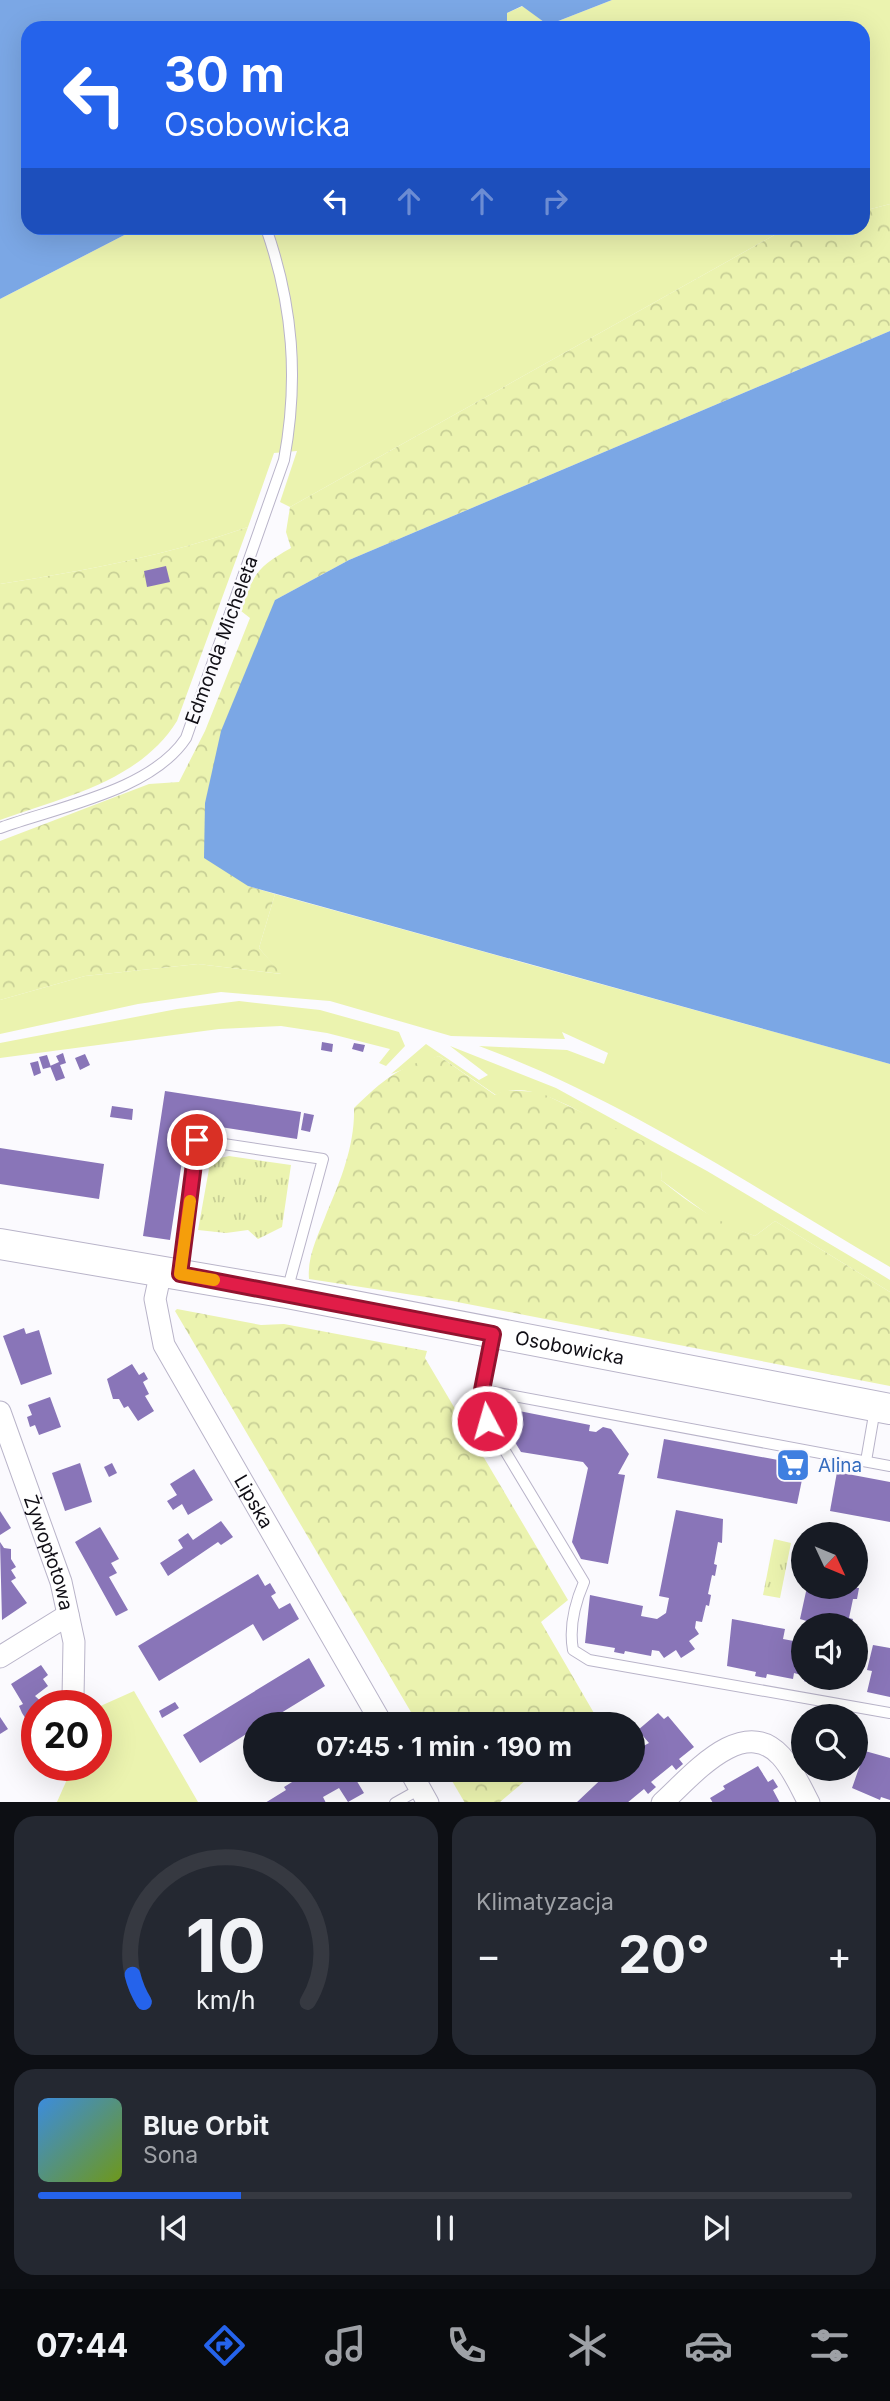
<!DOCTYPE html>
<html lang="pl">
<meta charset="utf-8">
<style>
body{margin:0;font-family:Inter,sans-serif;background:#242831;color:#f1f3f6;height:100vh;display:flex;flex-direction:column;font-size:26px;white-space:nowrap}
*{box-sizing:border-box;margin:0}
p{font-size:23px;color:#9ea1a6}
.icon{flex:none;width:38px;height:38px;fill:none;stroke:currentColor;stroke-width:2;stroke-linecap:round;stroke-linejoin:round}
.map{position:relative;height:1802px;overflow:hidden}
.sheet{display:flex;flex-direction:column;gap:14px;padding:14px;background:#0d0f14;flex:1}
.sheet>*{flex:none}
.top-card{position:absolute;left:21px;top:21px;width:849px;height:214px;border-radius:21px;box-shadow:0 7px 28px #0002;background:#2563eb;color:#fff;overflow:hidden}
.needle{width:46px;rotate:134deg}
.controls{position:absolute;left:791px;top:1522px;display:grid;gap:14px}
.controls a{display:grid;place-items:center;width:77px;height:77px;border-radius:50%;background:#171b24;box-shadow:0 7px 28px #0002;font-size:35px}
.speed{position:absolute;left:21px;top:1690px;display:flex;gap:14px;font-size:35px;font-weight:700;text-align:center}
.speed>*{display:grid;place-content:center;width:91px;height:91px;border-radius:50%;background:#171b24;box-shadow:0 7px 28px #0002;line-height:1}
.speed .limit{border:10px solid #d22;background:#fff;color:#111}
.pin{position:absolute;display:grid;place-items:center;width:60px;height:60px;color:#fff;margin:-30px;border:4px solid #fff;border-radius:50%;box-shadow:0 2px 7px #0007}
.me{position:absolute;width:77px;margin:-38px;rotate:354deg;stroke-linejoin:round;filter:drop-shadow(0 0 5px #0008)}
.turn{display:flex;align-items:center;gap:24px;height:147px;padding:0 28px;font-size:32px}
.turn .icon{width:91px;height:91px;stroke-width:2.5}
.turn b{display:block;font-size:49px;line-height:60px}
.lanes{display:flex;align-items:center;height:66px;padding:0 28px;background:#0003;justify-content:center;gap:35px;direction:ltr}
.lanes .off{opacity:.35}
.big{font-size:52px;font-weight:700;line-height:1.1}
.sheet .card{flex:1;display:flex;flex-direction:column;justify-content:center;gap:10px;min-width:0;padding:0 24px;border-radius:21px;background:#242831}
.sheet .dial{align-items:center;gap:0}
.dial svg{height:182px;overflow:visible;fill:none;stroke:#363941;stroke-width:7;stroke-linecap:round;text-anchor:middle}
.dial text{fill:#f1f3f6;stroke:none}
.song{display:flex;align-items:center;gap:21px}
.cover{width:84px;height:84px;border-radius:10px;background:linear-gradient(135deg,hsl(210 70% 55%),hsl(80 70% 35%))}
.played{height:7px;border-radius:4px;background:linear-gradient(90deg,#2563eb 25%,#363941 25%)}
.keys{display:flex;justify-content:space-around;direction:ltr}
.heat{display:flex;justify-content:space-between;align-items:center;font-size:38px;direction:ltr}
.sheet .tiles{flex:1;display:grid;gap:14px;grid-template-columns:1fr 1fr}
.card:last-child{grid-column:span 2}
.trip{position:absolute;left:243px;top:1712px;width:402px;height:70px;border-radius:35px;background:#171b24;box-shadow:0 7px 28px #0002;font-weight:700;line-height:70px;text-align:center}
.dock{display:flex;height:112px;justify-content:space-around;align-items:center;background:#090b0e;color:#9ea1a6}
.dock .icon{width:49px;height:49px}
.dock .on{color:#2563eb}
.dock b{font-size:32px;color:#f1f3f6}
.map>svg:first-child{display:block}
</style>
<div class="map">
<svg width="890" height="1803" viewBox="0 0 890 1803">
<defs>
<pattern id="forest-crowns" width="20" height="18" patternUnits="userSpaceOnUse" patternTransform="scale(1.75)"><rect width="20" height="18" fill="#ebf3af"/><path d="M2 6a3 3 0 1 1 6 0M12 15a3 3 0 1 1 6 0" fill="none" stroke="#c8cf96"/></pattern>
<pattern id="park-tufts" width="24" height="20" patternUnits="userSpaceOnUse" patternTransform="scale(1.75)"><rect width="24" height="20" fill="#ebf3af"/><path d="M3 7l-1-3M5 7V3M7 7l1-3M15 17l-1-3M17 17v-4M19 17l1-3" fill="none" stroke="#c8cf96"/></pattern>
</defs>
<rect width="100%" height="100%" fill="#fbfafe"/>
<g fill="#ebf3af">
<polygon points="612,0 890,0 890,204 863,211 863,28 507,28 507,13 523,6 548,25"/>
<path d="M138,228H799L778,233L290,507L280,502L297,451L274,453L248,527C168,555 84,571 0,584V299Z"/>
<path d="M275,894L890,1064V1267C756,1189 625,1100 479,1046L567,1050L604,1064L608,1053L562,1032L565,1039L451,1036L330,1001L221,992L138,1004L0,1034V1000L85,976L198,964L281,974L259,948Z"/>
<polygon points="239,1001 320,1010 399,1032 405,1046 386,1066 379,1063 390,1049 327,1033 281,1026 219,1029 0,1058 0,1043 177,1009"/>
<path d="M426,1044L479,1080L488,1075L450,1046L556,1088L707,1171L877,1272L890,1280V1292L775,1221L755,1236L721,1224L661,1180L662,1164C626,1141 536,1071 496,1095L439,1056L391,1074Z"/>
<polygon points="134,1691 198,1802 57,1802 73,1766 96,1766 96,1708"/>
</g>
<g fill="url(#forest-crowns)">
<path d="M890,204V331L349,560L275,600L248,886L275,894L259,948L282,974L198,964L85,976L0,1000V841L149,784L179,782L205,731L250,618L241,611C253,574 257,567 291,548L286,532L290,507L778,233L799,228H863V211Z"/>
<path d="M248,527L177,721C139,782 63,797 0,820V584C84,571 168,555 248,527Z"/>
<path d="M439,1056L495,1095L505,1090L539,1092L664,1151L661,1180C691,1205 719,1223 755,1236L775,1221L890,1292V1386L452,1301L309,1279C307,1255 319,1234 327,1212C341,1180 355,1144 354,1108C383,1080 399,1066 439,1056Z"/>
<polygon points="177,1309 261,1325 284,1324 427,1351 425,1358 568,1600 541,1622 598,1720 593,1724 418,1724 175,1311"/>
<polygon points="445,1769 539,1769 500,1802 465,1803"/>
</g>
<g fill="url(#park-tufts)">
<polygon points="214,1155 216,1159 229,1156 291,1165 282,1227 258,1239 248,1230 226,1233 198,1230 209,1169 206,1164"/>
<polygon points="774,1539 791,1543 780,1598 763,1595"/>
</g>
<g fill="#7ba7e5">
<polygon points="0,0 612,0 548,25 522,6 507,13 507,28 28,28 28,228 138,228 0,299"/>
<polygon points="890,331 890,1064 248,886 204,858 205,803 221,731 275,600 349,560"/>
</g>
<g fill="#8975b8">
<polygon points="166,566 170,582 147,587 144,571"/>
<polygon points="322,1042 333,1044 332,1052 321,1050"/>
<polygon points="354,1043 365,1045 363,1052 352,1049"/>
<polygon points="63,1053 66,1063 60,1065 65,1078 56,1081 50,1066 59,1062 56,1056"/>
<polygon points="85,1054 90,1065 80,1070 75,1058"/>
<polygon points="47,1055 51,1067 43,1069 39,1057"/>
<polygon points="38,1061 41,1073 34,1076 30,1063"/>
<polygon points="165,1091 301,1112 297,1139 188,1122 170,1240 143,1236"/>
<polygon points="112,1106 133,1109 132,1120 110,1117"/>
<polygon points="304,1113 314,1115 310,1132 301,1130"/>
<polygon points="0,1148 104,1164 99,1199 0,1184"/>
<polygon points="24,1328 26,1334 39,1330 52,1374 21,1385 3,1336"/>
<polygon points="132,1364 139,1375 144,1372 148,1379 143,1382 149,1394 145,1396 154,1411 138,1421 128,1406 124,1408 119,1399 113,1399 107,1379"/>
<polygon points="50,1397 61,1427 39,1435 35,1425 30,1427 27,1417 32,1415 28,1405"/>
<polygon points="514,1410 590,1425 589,1431 596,1432 603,1427 611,1429 629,1454 618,1474 625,1475 608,1564 581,1559 572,1542 588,1468 583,1462 521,1452 510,1434"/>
<polygon points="664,1439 805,1465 797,1504 657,1478"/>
<polygon points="80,1463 92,1502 65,1511 52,1473"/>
<polygon points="112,1463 117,1473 109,1477 104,1467"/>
<polygon points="194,1469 213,1500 188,1515 182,1504 173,1510 167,1501 177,1495 170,1484"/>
<polygon points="837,1472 890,1482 890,1522 830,1511"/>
<polygon points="676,1510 723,1519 722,1543 718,1542 714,1564 717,1565 715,1576 712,1575 708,1594 711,1595 709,1606 706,1605 702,1622 696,1621 695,1628 699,1634 689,1641 695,1649 681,1658 676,1650 664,1658 659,1651 652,1650 651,1656 625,1651 624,1654 614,1652 615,1648 585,1643 590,1595 643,1606 641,1616 657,1619 666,1613 669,1598 659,1596"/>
<polygon points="0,1511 11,1528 0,1535"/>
<polygon points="221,1521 233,1537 221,1545 218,1542 168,1576 160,1563 183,1548 178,1540 188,1533 193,1540"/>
<polygon points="100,1527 119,1559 111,1563 117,1573 109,1577 128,1610 116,1616 75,1542"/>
<polygon points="0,1542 4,1548 11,1549 11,1559 16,1567 11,1570 16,1578 11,1581 27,1603 2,1620"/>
<polygon points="856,1542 864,1543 862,1555 866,1555 857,1580"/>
<polygon points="258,1574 265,1586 270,1583 276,1593 271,1596 279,1609 290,1603 299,1619 263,1641 253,1624 159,1681 138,1646"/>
<polygon points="807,1587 859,1588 857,1599 853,1599 849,1618 853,1619 851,1626 809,1626 810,1622 800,1619"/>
<polygon points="732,1619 785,1629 783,1639 799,1642 803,1639 803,1678 810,1678 805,1682 801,1675 794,1673 793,1679 767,1674 766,1678 755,1676 756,1672 727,1666"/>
<polygon points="873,1645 890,1648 890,1697 867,1692 872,1671 867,1670"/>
<polygon points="309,1658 325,1686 263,1724 256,1724 256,1728 200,1763 183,1735"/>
<polygon points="41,1665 48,1675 43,1679 48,1686 35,1696 46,1706 37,1706 37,1736 22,1713 19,1706 23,1704 11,1684"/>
<polygon points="175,1702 179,1708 162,1718 159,1711"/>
<polygon points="658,1713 664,1719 668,1716 694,1747 679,1759 683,1764 676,1770 672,1765 651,1782 656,1787 648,1794 644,1789 627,1803 576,1803 612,1769 634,1769 634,1751 649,1743 638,1730"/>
<polygon points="0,1717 8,1729 0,1734"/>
<polygon points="865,1751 890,1758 890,1800 881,1797 880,1800 852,1788"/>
<polygon points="758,1766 768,1782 773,1779 778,1787 773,1790 780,1803 713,1803 710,1798 725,1789 723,1786"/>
<polygon points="313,1769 371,1769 355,1778 364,1793 348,1802 339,1788 323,1797 326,1803 265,1803 286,1790 284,1787"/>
</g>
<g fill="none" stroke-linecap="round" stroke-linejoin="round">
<g stroke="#b9b4c9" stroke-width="12">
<g id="lane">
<path d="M0,828C57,807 151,791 186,738L284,460C299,379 293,305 266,228"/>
<polyline points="180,1271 197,1140 323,1159 287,1291"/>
<polyline points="492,1336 482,1390 890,1466"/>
<path d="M482,1390L487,1421L584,1582C575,1603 569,1628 573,1650L589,1660L890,1713"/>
<polyline points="866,1461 875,1409"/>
<polyline points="395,1803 420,1789"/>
</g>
</g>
<g stroke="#b9b4c9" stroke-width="23">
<g id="street">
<path id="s1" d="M161,1271L155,1299L164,1345L382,1724"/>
<path id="s2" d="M0,1412L61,1582L74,1642L73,1698"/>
<polyline points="0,1657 68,1615"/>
<polyline points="409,1769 428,1803"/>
<path d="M662,1803C692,1776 742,1714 781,1756C793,1769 801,1788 809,1803"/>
</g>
</g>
<g stroke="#b9b4c9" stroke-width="32">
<g id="secondary">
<path id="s3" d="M0,1244L287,1293L890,1409"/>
</g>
</g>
<use href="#lane" stroke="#fff" stroke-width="10"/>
<use href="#street" stroke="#fff" stroke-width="21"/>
<use href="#secondary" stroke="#fff" stroke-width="30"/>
</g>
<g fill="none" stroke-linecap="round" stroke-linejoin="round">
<g stroke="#92132f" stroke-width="18">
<polyline id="route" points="197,1140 180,1274 493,1334 482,1390 487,1421"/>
</g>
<use href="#route" stroke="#e11d48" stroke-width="12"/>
<polyline stroke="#f59e0b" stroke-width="12" points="190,1201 180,1274 214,1280"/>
</g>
<defs>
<g id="supermarket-square" transform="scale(1.75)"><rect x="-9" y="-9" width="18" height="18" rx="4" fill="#3f7fe0" stroke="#fbfafe"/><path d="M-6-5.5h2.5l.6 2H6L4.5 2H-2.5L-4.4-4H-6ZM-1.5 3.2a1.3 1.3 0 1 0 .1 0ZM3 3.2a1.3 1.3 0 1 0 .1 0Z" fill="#fff"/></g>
</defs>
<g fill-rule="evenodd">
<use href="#supermarket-square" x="793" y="1465"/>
</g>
<g text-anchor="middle" stroke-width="5" stroke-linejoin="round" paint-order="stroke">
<g font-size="19" fill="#100e15" stroke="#fbfafe">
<text transform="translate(221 640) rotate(-70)" y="7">Edmonda Micheleta</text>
<text dy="7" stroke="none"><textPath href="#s3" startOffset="579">Osobowicka</textPath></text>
<text dy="7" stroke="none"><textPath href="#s1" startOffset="256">Lipska</textPath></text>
<text dy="7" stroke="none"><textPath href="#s2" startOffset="149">Żywopłotowa</textPath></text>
</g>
<g font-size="19" fill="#366cbe" stroke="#fbfafe" text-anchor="start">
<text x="818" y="1472">Alina</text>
</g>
</g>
</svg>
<div class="controls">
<a><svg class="needle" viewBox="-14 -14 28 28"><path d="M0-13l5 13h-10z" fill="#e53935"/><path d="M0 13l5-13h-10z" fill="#9ea1a6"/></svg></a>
<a><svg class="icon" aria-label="sound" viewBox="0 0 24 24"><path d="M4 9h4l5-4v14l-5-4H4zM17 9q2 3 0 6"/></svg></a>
<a><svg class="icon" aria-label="search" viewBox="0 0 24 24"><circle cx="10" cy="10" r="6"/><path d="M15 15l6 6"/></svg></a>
</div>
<div class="speed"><div class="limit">20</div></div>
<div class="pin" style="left:197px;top:1140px;background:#d93025"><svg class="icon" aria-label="arrive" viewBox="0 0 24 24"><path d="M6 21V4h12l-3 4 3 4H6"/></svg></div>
<svg class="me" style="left:487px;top:1421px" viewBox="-20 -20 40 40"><circle r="17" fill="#e11d48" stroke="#fff" stroke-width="3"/><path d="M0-11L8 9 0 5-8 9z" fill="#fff"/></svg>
<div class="trip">07:45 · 1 min · 190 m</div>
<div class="top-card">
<div class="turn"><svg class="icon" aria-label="left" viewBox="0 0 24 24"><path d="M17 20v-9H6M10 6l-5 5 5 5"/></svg><div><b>30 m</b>Osobowicka</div></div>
<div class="lanes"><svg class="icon" aria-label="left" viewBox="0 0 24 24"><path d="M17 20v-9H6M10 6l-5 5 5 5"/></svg><svg class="icon off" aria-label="ahead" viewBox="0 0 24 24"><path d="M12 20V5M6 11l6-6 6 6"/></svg><svg class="icon off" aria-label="ahead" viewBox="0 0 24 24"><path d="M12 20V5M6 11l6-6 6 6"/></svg><svg class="icon off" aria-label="right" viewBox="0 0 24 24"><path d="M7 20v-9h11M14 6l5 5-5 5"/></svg></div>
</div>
</div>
<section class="sheet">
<div class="tiles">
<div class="card dial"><svg viewBox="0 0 100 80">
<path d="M14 69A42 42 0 1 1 86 69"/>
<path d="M14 69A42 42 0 0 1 9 57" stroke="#2563eb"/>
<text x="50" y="56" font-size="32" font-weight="700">10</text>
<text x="50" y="72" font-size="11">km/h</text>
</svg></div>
<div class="card"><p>Klimatyzacja</p>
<div class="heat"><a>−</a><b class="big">20°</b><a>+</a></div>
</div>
<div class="card">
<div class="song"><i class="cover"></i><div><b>Blue Orbit</b><p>Sona</p></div></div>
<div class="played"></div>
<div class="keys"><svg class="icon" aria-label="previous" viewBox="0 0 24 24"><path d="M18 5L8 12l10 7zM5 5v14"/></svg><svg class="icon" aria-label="pause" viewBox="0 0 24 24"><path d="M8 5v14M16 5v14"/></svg><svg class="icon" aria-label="next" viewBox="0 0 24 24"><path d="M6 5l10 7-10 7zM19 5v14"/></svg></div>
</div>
</div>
</section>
<nav class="dock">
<b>07:44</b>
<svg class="icon on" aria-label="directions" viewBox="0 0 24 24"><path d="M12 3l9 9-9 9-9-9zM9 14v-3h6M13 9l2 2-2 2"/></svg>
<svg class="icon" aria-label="music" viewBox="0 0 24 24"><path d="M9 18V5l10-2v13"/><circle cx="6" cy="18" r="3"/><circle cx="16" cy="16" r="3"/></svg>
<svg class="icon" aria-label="phone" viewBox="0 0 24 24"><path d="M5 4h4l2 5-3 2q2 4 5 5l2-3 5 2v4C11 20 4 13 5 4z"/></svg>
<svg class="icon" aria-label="climate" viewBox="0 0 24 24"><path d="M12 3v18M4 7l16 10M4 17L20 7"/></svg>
<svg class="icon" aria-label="car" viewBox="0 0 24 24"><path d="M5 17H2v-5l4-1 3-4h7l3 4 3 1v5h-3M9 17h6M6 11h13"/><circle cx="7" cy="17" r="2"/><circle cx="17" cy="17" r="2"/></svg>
<svg class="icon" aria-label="filters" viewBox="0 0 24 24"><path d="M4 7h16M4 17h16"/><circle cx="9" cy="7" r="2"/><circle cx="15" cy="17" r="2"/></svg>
</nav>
